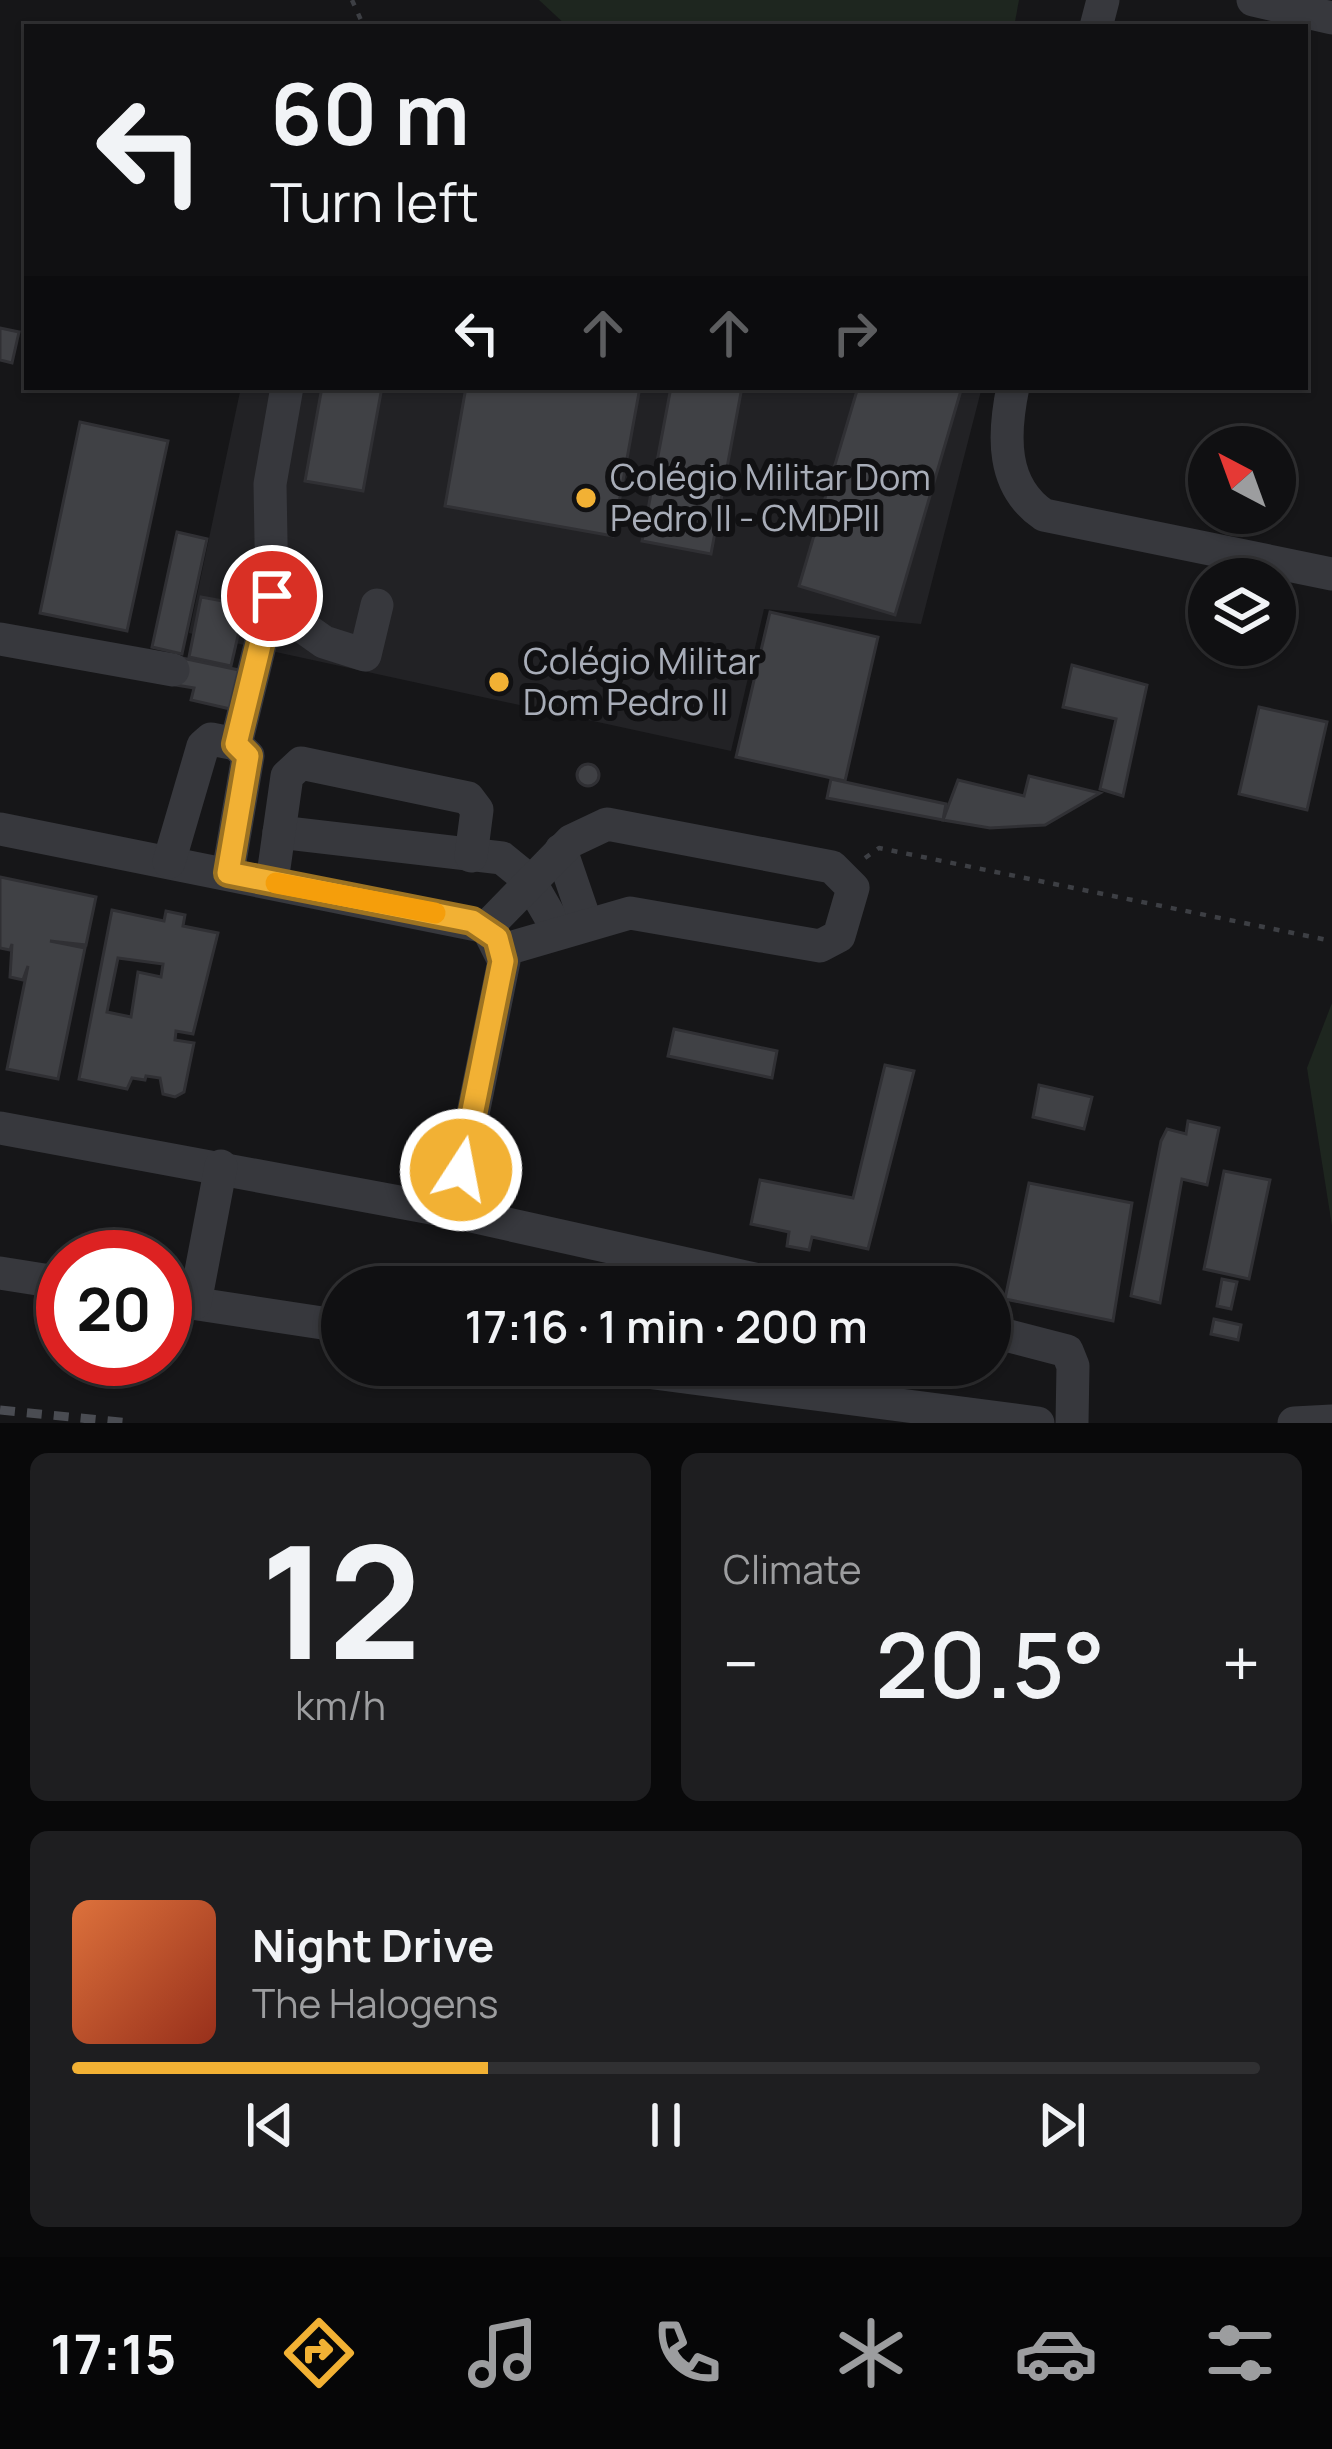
<!DOCTYPE html>
<meta charset="utf-8">
<style>
body{margin:0;font-family:Manrope,sans-serif;background:#1e1e20;color:#f1f3f6;height:100vh;display:flex;flex-direction:column;font-size:45px;white-space:nowrap}
*{box-sizing:border-box;margin:0}
p{font-size:39px;color:#9c9d9f}
.icon{flex:none;width:66px;height:66px;fill:none;stroke:currentColor;stroke-width:2;stroke-linecap:round;stroke-linejoin:round}
.map{position:relative;height:1423px;overflow:hidden}
.details{display:flex;flex-direction:column;gap:30px;padding:30px;background:#09090a;flex:1}
.details>*{flex:none}
.hud{position:absolute;left:24px;top:24px;width:1284px;height:366px;border-radius:0px;box-shadow:0 3px 9px #0004,0 0 0 3px #303032;background:#101012;color:#f1f3f6;overflow:hidden}
.needle{width:78px;rotate:319deg}
.fabs{position:absolute;left:1188px;top:426px;display:grid;gap:24px}
.fabs a{display:grid;place-items:center;width:108px;height:108px;border-radius:50%;background:#101012;box-shadow:0 3px 9px #0004,0 0 0 3px #303032;font-size:60px}
.speed{position:absolute;left:36px;top:1230px;display:flex;gap:24px;font-size:60px;font-weight:700;text-align:center}
.speed>*{display:grid;place-content:center;width:156px;height:156px;border-radius:50%;background:#101012;box-shadow:0 3px 9px #0004,0 0 0 3px #303032;line-height:1}
.speed .limit{border:18px solid #d22;background:#fff;color:#111}
.pin{position:absolute;display:grid;place-items:center;width:102px;height:102px;color:#fff;margin:-51px;border:6px solid #fff;border-radius:50%;box-shadow:0 3px 12px #0007}
.me{position:absolute;width:132px;margin:-66px;rotate:11deg;stroke-linejoin:round;filter:drop-shadow(0 0 9px #0008)}
.turn{display:flex;align-items:center;gap:42px;height:252px;padding:0 48px;font-size:54px}
.turn .icon{width:156px;height:156px;stroke-width:2.5}
.turn b{display:block;font-size:84px;line-height:102px}
.lanes{display:flex;align-items:center;height:114px;padding:0 48px;background:#0003;justify-content:center;gap:60px;direction:ltr}
.lanes .off{opacity:.35}
.big{font-size:90px;font-weight:600;line-height:1.1}
.details .widget{flex:1;display:flex;flex-direction:column;justify-content:center;gap:18px;min-width:0;padding:0 42px;border-radius:18px;background:#1e1e20}
.details .dial{align-items:center;gap:0}
.dial b{font-size:156px;line-height:1}
.song{display:flex;align-items:center;gap:36px}
.cover{width:144px;height:144px;border-radius:18px;background:linear-gradient(135deg,hsl(20 70% 55%),hsl(10 70% 35%))}
.played{height:12px;border-radius:6px;background:linear-gradient(90deg,#f2b134 35%,#303032 35%)}
.keys{display:flex;justify-content:space-around;direction:ltr}
.heat{display:flex;justify-content:space-between;align-items:center;font-size:66px;direction:ltr}
.details .tiles{flex:1;display:grid;gap:30px;grid-template-columns:1fr 1fr}
.widget:last-child{grid-column:span 2}
.trip{position:absolute;left:321px;top:1266px;width:690px;height:120px;border-radius:60px;background:#101012;box-shadow:0 3px 9px #0004,0 0 0 3px #303032;font-weight:600;line-height:120px;text-align:center}
.menu{display:flex;height:192px;justify-content:space-around;align-items:center;background:#060607;color:#9c9d9f}
.menu .icon{width:84px;height:84px}
.menu .selected{color:#f2b134}
.menu b{font-size:54px;color:#f1f3f6}
.map>svg:first-child{display:block}
</style>
<div class="map">
<svg width="1332" height="1423" viewBox="0 0 1332 1423">
<rect width="100%" height="100%" fill="#161618"/>
<polygon fill="#222225" points="241,387 982,387 921,624 764,609 731,751 189,633"/>
<g fill="#1e261f">
<polygon points="539,0 1019,0 1014,27 568,27"/>
<polygon points="1332,1003 1332,1226 1307,1068"/>
</g>
<g fill="#404145" stroke="#303034" stroke-width="3" fill-rule="evenodd">
<polygon points="0,328 19,332 12,363 0,360"/>
<polygon points="322,387 382,387 363,491 305,481"/>
<polygon points="466,387 640,387 613,536 445,506"/>
<polygon points="671,387 742,387 711,554 642,541"/>
<polygon points="858,387 962,387 895,615 799,586"/>
<polygon points="80,422 168,441 127,631 40,613"/>
<polygon points="177,532 207,539 182,654 152,647"/>
<polygon points="201,597 245,605 231,666 189,657"/>
<polygon points="770,612 878,637 845,781 736,757"/>
<polygon points="182,658 239,670 239,711 191,700 194,688 176,685"/>
<polygon points="1072,665 1147,685 1123,796 1100,789 1116,719 1063,707"/>
<polygon points="1259,707 1327,722 1307,810 1239,794"/>
<circle cx="588" cy="775" r="11"/>
<polygon points="1029,776 1100,793 1045,825 990,828 943,820 958,780 1024,796"/>
<polygon points="831,779 946,804 943,820 827,798"/>
<polygon points="0,877 96,897 86,945 50,941 85,948 58,1079 7,1069 28,966 23,980 10,977 12,944 10,950 0,948"/>
<path d="M112,910L164,921L166,911L185,915L183,926L218,933L193,1034L176,1031L175,1040L194,1043L184,1092L175,1097L163,1094L160,1078L146,1076L145,1080L132,1078L127,1089L79,1079ZM118,958L163,964L161,977L138,972L131,1017L107,1012Z"/>
<polygon points="674,1029 777,1051 772,1078 668,1056"/>
<polygon points="885,1065 914,1071 868,1249 812,1237 809,1250 787,1246 789,1232 751,1224 760,1180 853,1198"/>
<polygon points="1039,1085 1092,1097 1084,1129 1033,1117"/>
<polygon points="1188,1121 1219,1128 1207,1185 1182,1179 1160,1303 1131,1296 1161,1141 1167,1129 1186,1134"/>
<polygon points="1224,1171 1270,1180 1249,1279 1204,1269"/>
<polygon points="1029,1183 1132,1203 1113,1321 1005,1299"/>
<polygon points="1222,1279 1237,1282 1231,1309 1217,1306"/>
<polygon points="1214,1319 1241,1325 1238,1340 1211,1334"/>
</g>
<g fill="none" stroke-linecap="round" stroke-linejoin="round">
<g stroke="#3d3f44" stroke-width="4.5" stroke-dasharray="6 9" stroke-linecap="butt">
<polyline points="352,0 364,27"/>
<polyline points="865,858 879,848 1332,941"/>
</g>
<g stroke="#37383d" stroke-width="33">
<polyline points="1253,0 1332,18"/>
<polyline points="1096,27 1103,0"/>
<polyline points="287,387 270,484 272,596 283,613 324,642 365,655 377,605"/>
<path d="M1013,387C1003,435 1001,486 1044,515L1332,574"/>
<polyline points="0,639 173,670"/>
<polyline points="236,744 272,596"/>
<polyline points="0,829 487,927 504,961 453,1212"/>
<polyline points="279,832 502,858 529,880 559,932"/>
<polyline points="561,850 586,923"/>
<polyline points="169,862 203,746 211,739 236,744 248,756 228,873"/>
<polyline points="272,882 287,776 301,763 468,798 477,810 471,856"/>
<polyline points="487,927 571,841 607,824 832,867 853,888 839,936 820,946 630,913 503,950"/>
<polyline points="0,1128 453,1212 790,1287"/>
<polyline points="0,1273 63,1283"/>
<polyline points="165,1299 342,1326"/>
<polyline points="195,1303 221,1166"/>
<polyline points="990,1331 1067,1351 1073,1366 1072,1423"/>
<polyline points="593,1365 1038,1423"/>
<polyline points="1294,1423 1332,1421"/>
</g>
<polyline stroke="#4a4c52" stroke-width="9" stroke-dasharray="15 12" stroke-linecap="butt" points="0,1410 130,1423"/>
</g>
<g fill="none" stroke-linecap="round" stroke-linejoin="round">
<g stroke="#9d7322" stroke-width="30">
<polyline id="route" points="272,596 236,744 248,756 228,873 472,921 497,938 503,961 461,1170"/>
</g>
<use href="#route" stroke="#f2b134" stroke-width="21"/>
<polyline stroke="#f59e0b" stroke-width="21" points="276,883 435,913"/>
</g>
<g fill="#f2b134" stroke="#111113" stroke-width="4.5">
<circle cx="586" cy="498" r="12"/>
<circle cx="499" cy="682" r="12"/>
</g>
<g text-anchor="middle" stroke-width="12" stroke-linejoin="round" paint-order="stroke">
<g font-size="36" fill="#a8adb8" stroke="#111113" text-anchor="start">
<text x="610" y="490">Colégio Militar Dom<tspan x="610" dy="41">Pedro II - CMDPII</tspan></text>
<text x="523" y="674">Colégio Militar<tspan x="523" dy="41">Dom Pedro II</tspan></text>
</g>
</g>
</svg>
<div class="fabs">
<a><svg class="needle" viewBox="-14 -14 28 28"><path d="M0-13l5 13h-10z" fill="#e53935"/><path d="M0 13l5-13h-10z" fill="#9c9d9f"/></svg></a>
<a><svg class="icon" aria-label="layers" viewBox="0 0 24 24"><path d="M12 4l9 5-9 5-9-5zM3 14l9 5 9-5"/></svg></a>
</div>
<div class="speed"><div class="limit">20</div></div>
<div class="pin" style="left:272px;top:596px;background:#d93025"><svg class="icon" aria-label="arrive" viewBox="0 0 24 24"><path d="M6 21V4h12l-3 4 3 4H6"/></svg></div>
<svg class="me" style="left:461px;top:1170px" viewBox="-20 -20 40 40"><circle r="17" fill="#f2b134" stroke="#fff" stroke-width="3"/><path d="M0-11L8 9 0 5-8 9z" fill="#fff"/></svg>
<div class="trip">17:16 · 1 min · 200 m</div>
<div class="hud">
<div class="turn"><svg class="icon" aria-label="left" viewBox="0 0 24 24"><path d="M17 20v-9H6M10 6l-5 5 5 5"/></svg><div><b>60 m</b>Turn left</div></div>
<div class="lanes"><svg class="icon" aria-label="left" viewBox="0 0 24 24"><path d="M17 20v-9H6M10 6l-5 5 5 5"/></svg><svg class="icon off" aria-label="ahead" viewBox="0 0 24 24"><path d="M12 20V5M6 11l6-6 6 6"/></svg><svg class="icon off" aria-label="ahead" viewBox="0 0 24 24"><path d="M12 20V5M6 11l6-6 6 6"/></svg><svg class="icon off" aria-label="right" viewBox="0 0 24 24"><path d="M7 20v-9h11M14 6l5 5-5 5"/></svg></div>
</div>
</div>
<section class="details">
<div class="tiles">
<div class="widget dial"><b>12</b><p>km/h</p></div>
<div class="widget"><p>Climate</p>
<div class="heat"><a>−</a><b class="big">20.5°</b><a>+</a></div>
</div>
<div class="widget">
<div class="song"><i class="cover"></i><div><b>Night Drive</b><p>The Halogens</p></div></div>
<div class="played"></div>
<div class="keys"><svg class="icon" aria-label="previous" viewBox="0 0 24 24"><path d="M18 5L8 12l10 7zM5 5v14"/></svg><svg class="icon" aria-label="pause" viewBox="0 0 24 24"><path d="M8 5v14M16 5v14"/></svg><svg class="icon" aria-label="next" viewBox="0 0 24 24"><path d="M6 5l10 7-10 7zM19 5v14"/></svg></div>
</div>
</div>
</section>
<nav class="menu">
<b>17:15</b>
<svg class="icon selected" aria-label="directions" viewBox="0 0 24 24"><path d="M12 3l9 9-9 9-9-9zM9 14v-3h6M13 9l2 2-2 2"/></svg>
<svg class="icon" aria-label="music" viewBox="0 0 24 24"><path d="M9 18V5l10-2v13"/><circle cx="6" cy="18" r="3"/><circle cx="16" cy="16" r="3"/></svg>
<svg class="icon" aria-label="phone" viewBox="0 0 24 24"><path d="M5 4h4l2 5-3 2q2 4 5 5l2-3 5 2v4C11 20 4 13 5 4z"/></svg>
<svg class="icon" aria-label="climate" viewBox="0 0 24 24"><path d="M12 3v18M4 7l16 10M4 17L20 7"/></svg>
<svg class="icon" aria-label="car" viewBox="0 0 24 24"><path d="M5 17H2v-5l4-1 3-4h7l3 4 3 1v5h-3M9 17h6M6 11h13"/><circle cx="7" cy="17" r="2"/><circle cx="17" cy="17" r="2"/></svg>
<svg class="icon" aria-label="filters" viewBox="0 0 24 24"><path d="M4 7h16M4 17h16"/><circle cx="9" cy="7" r="2"/><circle cx="15" cy="17" r="2"/></svg>
</nav>
